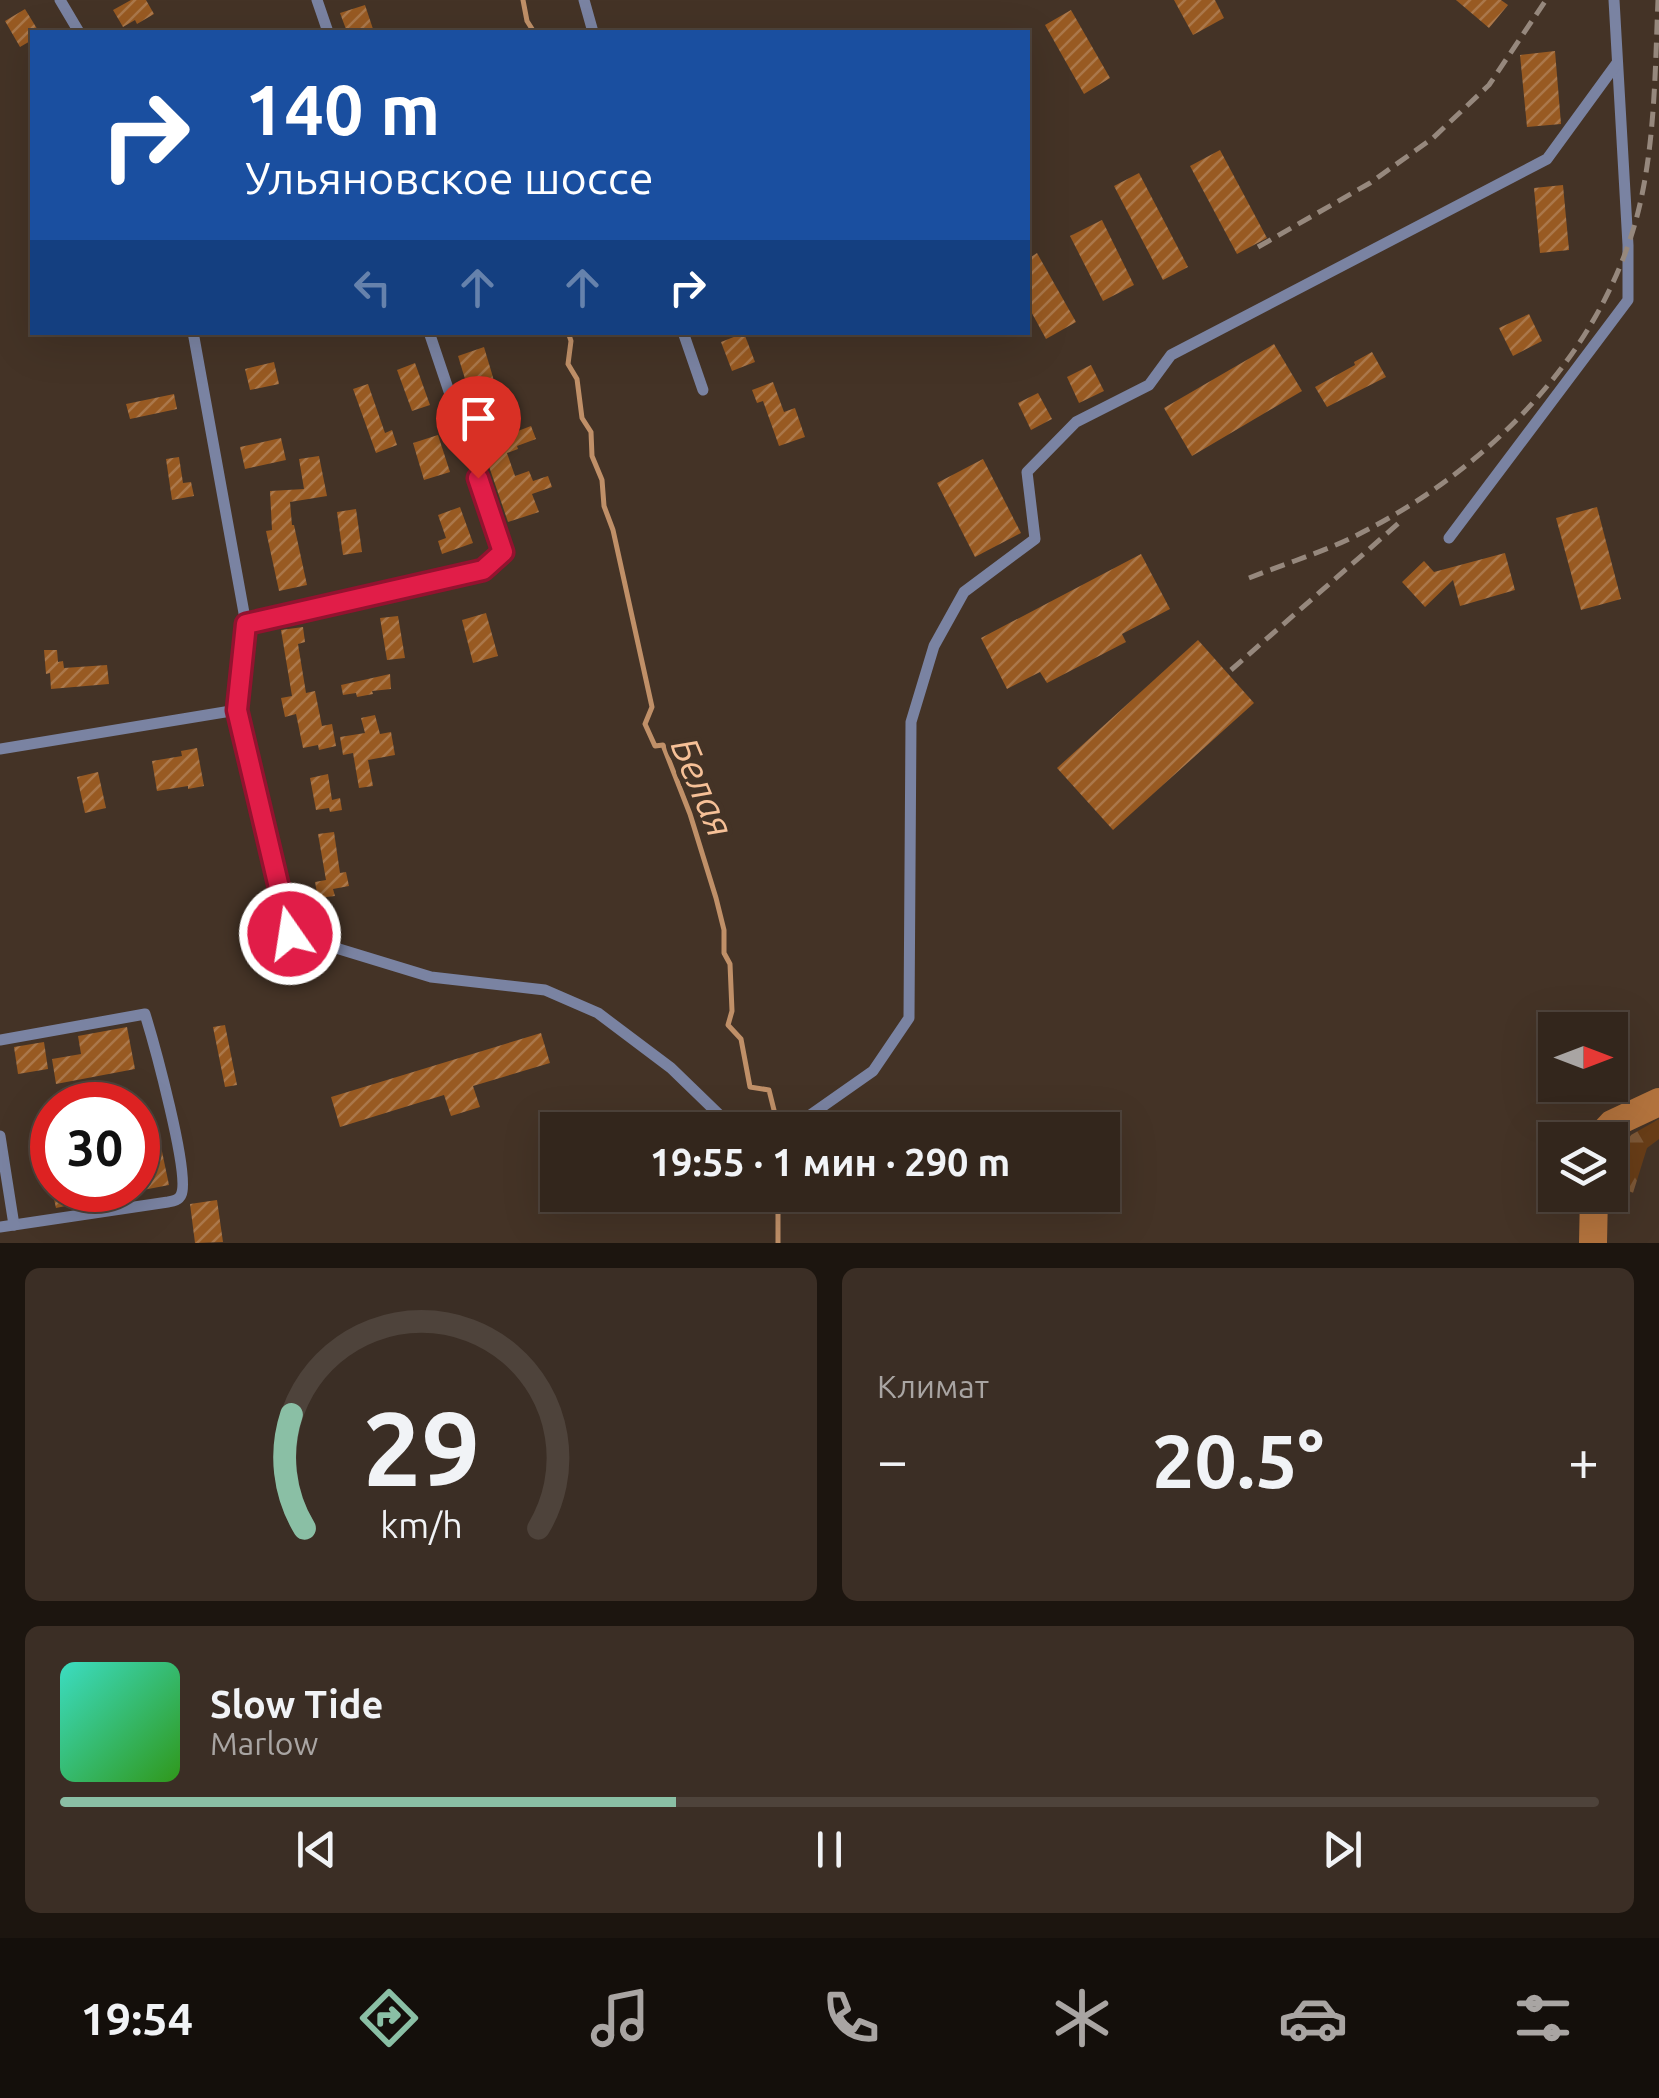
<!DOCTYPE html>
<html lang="ru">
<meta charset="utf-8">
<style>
body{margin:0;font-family:Ubuntu,sans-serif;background:#3b2e25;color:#f1f3f6;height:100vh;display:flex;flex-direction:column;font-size:38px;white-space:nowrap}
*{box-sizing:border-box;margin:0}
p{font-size:32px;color:#a9a5a3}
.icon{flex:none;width:55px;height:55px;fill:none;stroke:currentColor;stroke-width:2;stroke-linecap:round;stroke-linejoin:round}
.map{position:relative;height:1243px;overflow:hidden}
.panel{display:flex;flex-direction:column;gap:25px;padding:25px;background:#1c150f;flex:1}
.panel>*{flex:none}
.banner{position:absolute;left:30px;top:30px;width:1000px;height:305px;border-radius:0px;box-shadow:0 10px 40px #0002,0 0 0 2px #4e433b;background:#1a4fa0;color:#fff;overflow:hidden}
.needle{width:65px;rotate:90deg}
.tools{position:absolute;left:1538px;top:1012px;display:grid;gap:20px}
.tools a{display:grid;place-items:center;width:90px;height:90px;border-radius:0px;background:#33261c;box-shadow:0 10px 40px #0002,0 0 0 2px #4e433b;font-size:50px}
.speed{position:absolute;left:30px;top:1082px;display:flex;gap:20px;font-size:50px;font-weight:700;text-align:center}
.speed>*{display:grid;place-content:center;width:130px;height:130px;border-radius:50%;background:#33261c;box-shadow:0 10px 40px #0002,0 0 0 2px #4e433b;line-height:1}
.speed .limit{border:15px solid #d22;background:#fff;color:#111}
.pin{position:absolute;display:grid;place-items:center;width:85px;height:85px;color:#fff;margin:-102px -42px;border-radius:50% 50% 50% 0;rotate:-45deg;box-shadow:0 0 10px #0007}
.pin .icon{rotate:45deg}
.me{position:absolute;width:110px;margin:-55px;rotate:347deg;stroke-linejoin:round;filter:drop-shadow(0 0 8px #0008)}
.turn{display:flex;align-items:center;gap:35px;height:210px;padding:0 50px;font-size:45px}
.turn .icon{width:130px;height:130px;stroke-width:2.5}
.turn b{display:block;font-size:70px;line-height:85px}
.lanes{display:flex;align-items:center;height:95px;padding:0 50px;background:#0003;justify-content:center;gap:50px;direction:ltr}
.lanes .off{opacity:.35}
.big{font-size:75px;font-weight:700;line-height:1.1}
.panel .card{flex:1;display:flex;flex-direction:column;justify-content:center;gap:15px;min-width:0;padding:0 35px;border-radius:15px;background:#3b2e25}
.panel .dial{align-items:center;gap:0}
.dial svg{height:260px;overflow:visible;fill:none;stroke:#4e433b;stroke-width:7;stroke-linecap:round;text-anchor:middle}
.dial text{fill:#f1f3f6;stroke:none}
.song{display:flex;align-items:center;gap:30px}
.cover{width:120px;height:120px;border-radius:15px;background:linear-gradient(135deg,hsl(170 70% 55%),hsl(110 70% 35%))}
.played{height:10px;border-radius:5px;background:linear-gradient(90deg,#8abfa5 40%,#4e433b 40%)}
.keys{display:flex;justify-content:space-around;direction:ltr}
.heat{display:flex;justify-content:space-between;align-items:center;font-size:55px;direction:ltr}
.panel .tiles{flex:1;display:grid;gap:25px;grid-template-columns:1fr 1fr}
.card:last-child{grid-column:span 2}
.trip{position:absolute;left:540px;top:1112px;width:580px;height:100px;border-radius:0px;background:#33261c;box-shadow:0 10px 40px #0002,0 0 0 2px #4e433b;font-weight:700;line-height:100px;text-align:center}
.tabs{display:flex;height:160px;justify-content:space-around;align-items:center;background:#140f0b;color:#a9a5a3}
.tabs .icon{width:70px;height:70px}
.tabs .on{color:#8abfa5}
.tabs b{font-size:45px;color:#f1f3f6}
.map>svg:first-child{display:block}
</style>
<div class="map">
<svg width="1659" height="1243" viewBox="0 0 1659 1243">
<defs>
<pattern id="forest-firs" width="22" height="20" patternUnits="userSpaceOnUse" patternTransform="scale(2.5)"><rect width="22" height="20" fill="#683d17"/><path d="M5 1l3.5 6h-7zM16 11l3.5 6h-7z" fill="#7d5837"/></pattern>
<pattern id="building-hatch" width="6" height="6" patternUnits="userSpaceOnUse" patternTransform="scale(2.5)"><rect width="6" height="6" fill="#985a22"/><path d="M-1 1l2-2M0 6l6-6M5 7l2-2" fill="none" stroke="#ab784b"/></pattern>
</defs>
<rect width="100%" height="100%" fill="#443326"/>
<polygon fill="url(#forest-firs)" points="1659,1119 1659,1139 1647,1148 1633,1193 1623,1188 1619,1155 1631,1135"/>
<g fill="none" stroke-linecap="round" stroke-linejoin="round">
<g stroke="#c09068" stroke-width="5">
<polyline points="523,0 527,21 534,32"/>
<polyline points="568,332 571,341 568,364 577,379 582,418 591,432 592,456 602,480 604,506 613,530 652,707 645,724 655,746 663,745 690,814 716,898 724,930 724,953 730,964 732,1011 728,1025 741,1039 750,1087 769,1090 779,1130"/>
<polyline points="778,1243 778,1195"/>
</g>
<g stroke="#b3733d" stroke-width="28">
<polyline points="1597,1140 1612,1124 1659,1102"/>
<polyline points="1593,1243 1594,1195"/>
</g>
</g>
<g fill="url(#building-hatch)">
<polygon points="131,0 146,0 154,14 137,24 135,20 123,27 113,10"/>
<polygon points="1174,0 1215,0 1224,18 1193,35"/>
<polygon points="1456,0 1501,0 1508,5 1489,28"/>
<polygon points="365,5 374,32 347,32 340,13"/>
<polygon points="25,9 39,32 32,32 32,40 20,47 5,21"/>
<polygon points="1071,10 1110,78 1084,94 1045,25"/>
<polygon points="1555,51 1561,124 1527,127 1520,55"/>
<polygon points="1220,150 1267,238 1237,254 1190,166"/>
<polygon points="1139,173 1188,267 1163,280 1114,186"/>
<polygon points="1563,185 1569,250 1540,253 1534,188"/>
<polygon points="1102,220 1134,285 1103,301 1070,236"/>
<polygon points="1037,253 1076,322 1046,339 1028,306 1028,259"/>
<polygon points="1529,314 1542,341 1513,356 1499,328"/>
<polygon points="744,333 755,362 732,371 721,342"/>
<polygon points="1274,344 1302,391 1192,456 1164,408"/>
<polygon points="484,347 495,384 469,392 458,356"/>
<polygon points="1372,352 1386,377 1327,407 1315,387 1355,365 1354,362"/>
<polygon points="274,362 279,384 250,390 245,369"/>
<polygon points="415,363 430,405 412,411 397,370"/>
<polygon points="1091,365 1104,391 1079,403 1067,377"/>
<polygon points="773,382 784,412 795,408 805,437 779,446 763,401 757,403 752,390"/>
<polygon points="368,384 385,433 392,430 397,445 376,453 353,389"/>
<polygon points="479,391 488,420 504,415 510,434 531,426 536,439 517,446 518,449 507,453 515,476 529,471 533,481 548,476 552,487 532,494 539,512 508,522 465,396"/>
<polygon points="1038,393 1052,419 1031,430 1018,403"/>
<polygon points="174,394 177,409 130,419 126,404"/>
<polygon points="438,435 450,472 424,480 413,443"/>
<polygon points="281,438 286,460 245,469 240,447"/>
<polygon points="319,456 327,496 290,502 292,525 294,525 307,585 279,591 266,531 272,530 270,491 304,489 299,459"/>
<polygon points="179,457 183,483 191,482 194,496 172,500 166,459"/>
<polygon points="983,459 1021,533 975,557 937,483"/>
<polygon points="460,507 473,543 442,554 438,541 446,538 438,515"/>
<polygon points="1597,507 1621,599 1581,610 1556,518"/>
<polygon points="356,509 362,552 343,555 337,512"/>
<polygon points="1505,553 1515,590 1460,606 1453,580 1425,607 1402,582 1424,561 1434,572"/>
<polygon points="1141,554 1170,609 1122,634 1126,642 1047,683 1040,672 1007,689 981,638"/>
<polygon points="486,613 498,656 473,663 462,620"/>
<polygon points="398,616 405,658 387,660 380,618"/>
<polygon points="303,627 305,642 298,644 306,693 315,691 322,726 332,724 336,746 319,750 318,745 303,748 296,714 285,717 281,698 292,696 281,630"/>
<polygon points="1198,640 1254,703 1113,830 1057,768"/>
<polygon points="44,650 57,650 58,662 63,661 64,668 107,665 109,684 51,689 50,673 46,674"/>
<polygon points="390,674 391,689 372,691 373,694 357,697 356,693 343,695 341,685"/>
<polygon points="375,715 380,734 391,732 395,755 368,760 373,786 359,788 353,753 343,755 340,737 365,733 361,718"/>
<polygon points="197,748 204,786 188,789 188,786 157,791 152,761 182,756 181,751"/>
<polygon points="98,772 106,808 85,813 77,777"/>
<polygon points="328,774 332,800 340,798 342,810 330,812 329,808 316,810 310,778"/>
<polygon points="334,832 340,873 346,872 349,886 333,889 335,896 318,898 315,882 326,880 318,834"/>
<polygon points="225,1025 237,1085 225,1087 213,1027"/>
<polygon points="127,1027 135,1069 56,1084 52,1059 81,1054 78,1036"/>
<polygon points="541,1033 550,1063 473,1086 480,1107 451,1116 444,1095 340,1127 331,1097"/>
<polygon points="44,1042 48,1069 18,1074 14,1047"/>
<polygon points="160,1142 169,1185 138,1191 138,1146"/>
<polygon points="52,1190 117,1190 118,1195 56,1208"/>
<polygon points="217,1200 223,1242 195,1243 190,1204"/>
</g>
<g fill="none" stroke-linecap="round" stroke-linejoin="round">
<g stroke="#7a83a2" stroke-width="11">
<polyline points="60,0 79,32"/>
<polyline points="317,0 328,32"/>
<polyline points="584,0 593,32"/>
<polyline points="193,332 246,624 237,710 290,934 431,977 545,990 598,1013 671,1068 735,1130"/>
<polyline points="683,332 703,390"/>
<polyline points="1449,538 1628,300 1628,245 1614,0"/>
<polyline points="246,624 483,571 503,552 429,332"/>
<polyline points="0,749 237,710"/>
<path d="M0,1040L145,1014C153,1040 191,1176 181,1195C179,1200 173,1201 168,1202L0,1227"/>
<polyline points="789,1130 873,1071 909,1018 911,722 934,646 964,592 1035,539 1027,472 1076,422 1149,385 1171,355 1547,159 1617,63"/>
<polyline points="0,1136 14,1225"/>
</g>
<g stroke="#96887d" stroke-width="5" stroke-dasharray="15 8" stroke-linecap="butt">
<polyline points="1258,247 1370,183 1433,138 1489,85 1546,0"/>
<path d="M1249,578C1282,565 1317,554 1349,539C1480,476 1596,363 1636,220C1655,150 1655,72 1658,0"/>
<polyline points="1231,670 1400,522"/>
</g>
</g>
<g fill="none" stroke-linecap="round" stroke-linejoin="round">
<g stroke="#92132f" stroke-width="25">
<polyline id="route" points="290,934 237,710 246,624 483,570 503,552 478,478"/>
</g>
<use href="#route" stroke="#e11d48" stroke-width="18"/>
</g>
<g text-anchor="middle" stroke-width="10" stroke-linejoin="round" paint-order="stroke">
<g font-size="38" font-style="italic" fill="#f6c097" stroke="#443326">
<text transform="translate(702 787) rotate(67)" y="13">Белая</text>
</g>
</g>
</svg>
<div class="tools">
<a><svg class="needle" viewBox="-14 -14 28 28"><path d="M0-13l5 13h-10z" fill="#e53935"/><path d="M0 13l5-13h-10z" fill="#a9a5a3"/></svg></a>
<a><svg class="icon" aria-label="layers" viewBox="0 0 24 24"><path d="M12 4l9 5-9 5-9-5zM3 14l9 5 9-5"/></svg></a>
</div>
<div class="speed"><div class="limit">30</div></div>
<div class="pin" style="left:478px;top:478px;background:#d93025"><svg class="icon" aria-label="arrive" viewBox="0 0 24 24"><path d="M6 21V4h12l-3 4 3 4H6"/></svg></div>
<svg class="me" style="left:290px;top:934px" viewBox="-20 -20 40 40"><circle r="17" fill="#e11d48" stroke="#fff" stroke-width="3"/><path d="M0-11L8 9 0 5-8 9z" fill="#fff"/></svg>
<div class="trip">19:55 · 1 мин · 290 m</div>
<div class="banner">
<div class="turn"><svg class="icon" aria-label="right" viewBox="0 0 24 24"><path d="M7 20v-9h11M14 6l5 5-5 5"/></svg><div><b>140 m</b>Ульяновское шоссе</div></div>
<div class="lanes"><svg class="icon off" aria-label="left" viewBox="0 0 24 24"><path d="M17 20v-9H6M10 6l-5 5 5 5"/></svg><svg class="icon off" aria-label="ahead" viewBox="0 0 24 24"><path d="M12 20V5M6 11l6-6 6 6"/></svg><svg class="icon off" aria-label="ahead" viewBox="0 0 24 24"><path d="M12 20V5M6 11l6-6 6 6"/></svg><svg class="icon" aria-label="right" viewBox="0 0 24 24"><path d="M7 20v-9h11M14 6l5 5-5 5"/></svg></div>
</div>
</div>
<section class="panel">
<div class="tiles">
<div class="card dial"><svg viewBox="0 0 100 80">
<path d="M14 69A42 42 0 1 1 86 69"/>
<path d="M14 69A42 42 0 0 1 10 34" stroke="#8abfa5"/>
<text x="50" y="56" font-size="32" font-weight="700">29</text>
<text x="50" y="72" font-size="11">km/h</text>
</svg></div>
<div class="card"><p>Климат</p>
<div class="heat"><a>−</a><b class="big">20.5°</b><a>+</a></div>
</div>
<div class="card">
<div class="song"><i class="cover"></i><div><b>Slow Tide</b><p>Marlow</p></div></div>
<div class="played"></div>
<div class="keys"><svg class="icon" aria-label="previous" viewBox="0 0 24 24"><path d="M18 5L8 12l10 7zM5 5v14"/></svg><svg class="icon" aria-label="pause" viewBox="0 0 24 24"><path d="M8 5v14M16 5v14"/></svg><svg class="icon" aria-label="next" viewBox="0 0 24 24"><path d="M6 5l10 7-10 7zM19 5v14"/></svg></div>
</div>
</div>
</section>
<nav class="tabs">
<b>19:54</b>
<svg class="icon on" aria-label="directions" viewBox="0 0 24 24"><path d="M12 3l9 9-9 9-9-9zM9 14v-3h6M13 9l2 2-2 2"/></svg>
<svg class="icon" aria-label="music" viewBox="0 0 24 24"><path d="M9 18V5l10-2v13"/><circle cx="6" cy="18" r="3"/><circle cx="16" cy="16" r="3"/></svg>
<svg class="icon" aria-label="phone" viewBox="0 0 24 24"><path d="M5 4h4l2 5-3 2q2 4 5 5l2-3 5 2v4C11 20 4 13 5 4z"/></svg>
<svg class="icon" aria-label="climate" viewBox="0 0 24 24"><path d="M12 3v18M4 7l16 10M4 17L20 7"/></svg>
<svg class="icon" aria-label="car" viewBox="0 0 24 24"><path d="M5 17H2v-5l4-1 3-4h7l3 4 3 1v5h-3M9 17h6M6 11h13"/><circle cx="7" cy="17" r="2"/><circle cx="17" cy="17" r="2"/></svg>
<svg class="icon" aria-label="filters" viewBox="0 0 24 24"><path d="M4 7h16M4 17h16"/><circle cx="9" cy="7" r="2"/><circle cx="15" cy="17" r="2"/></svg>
</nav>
